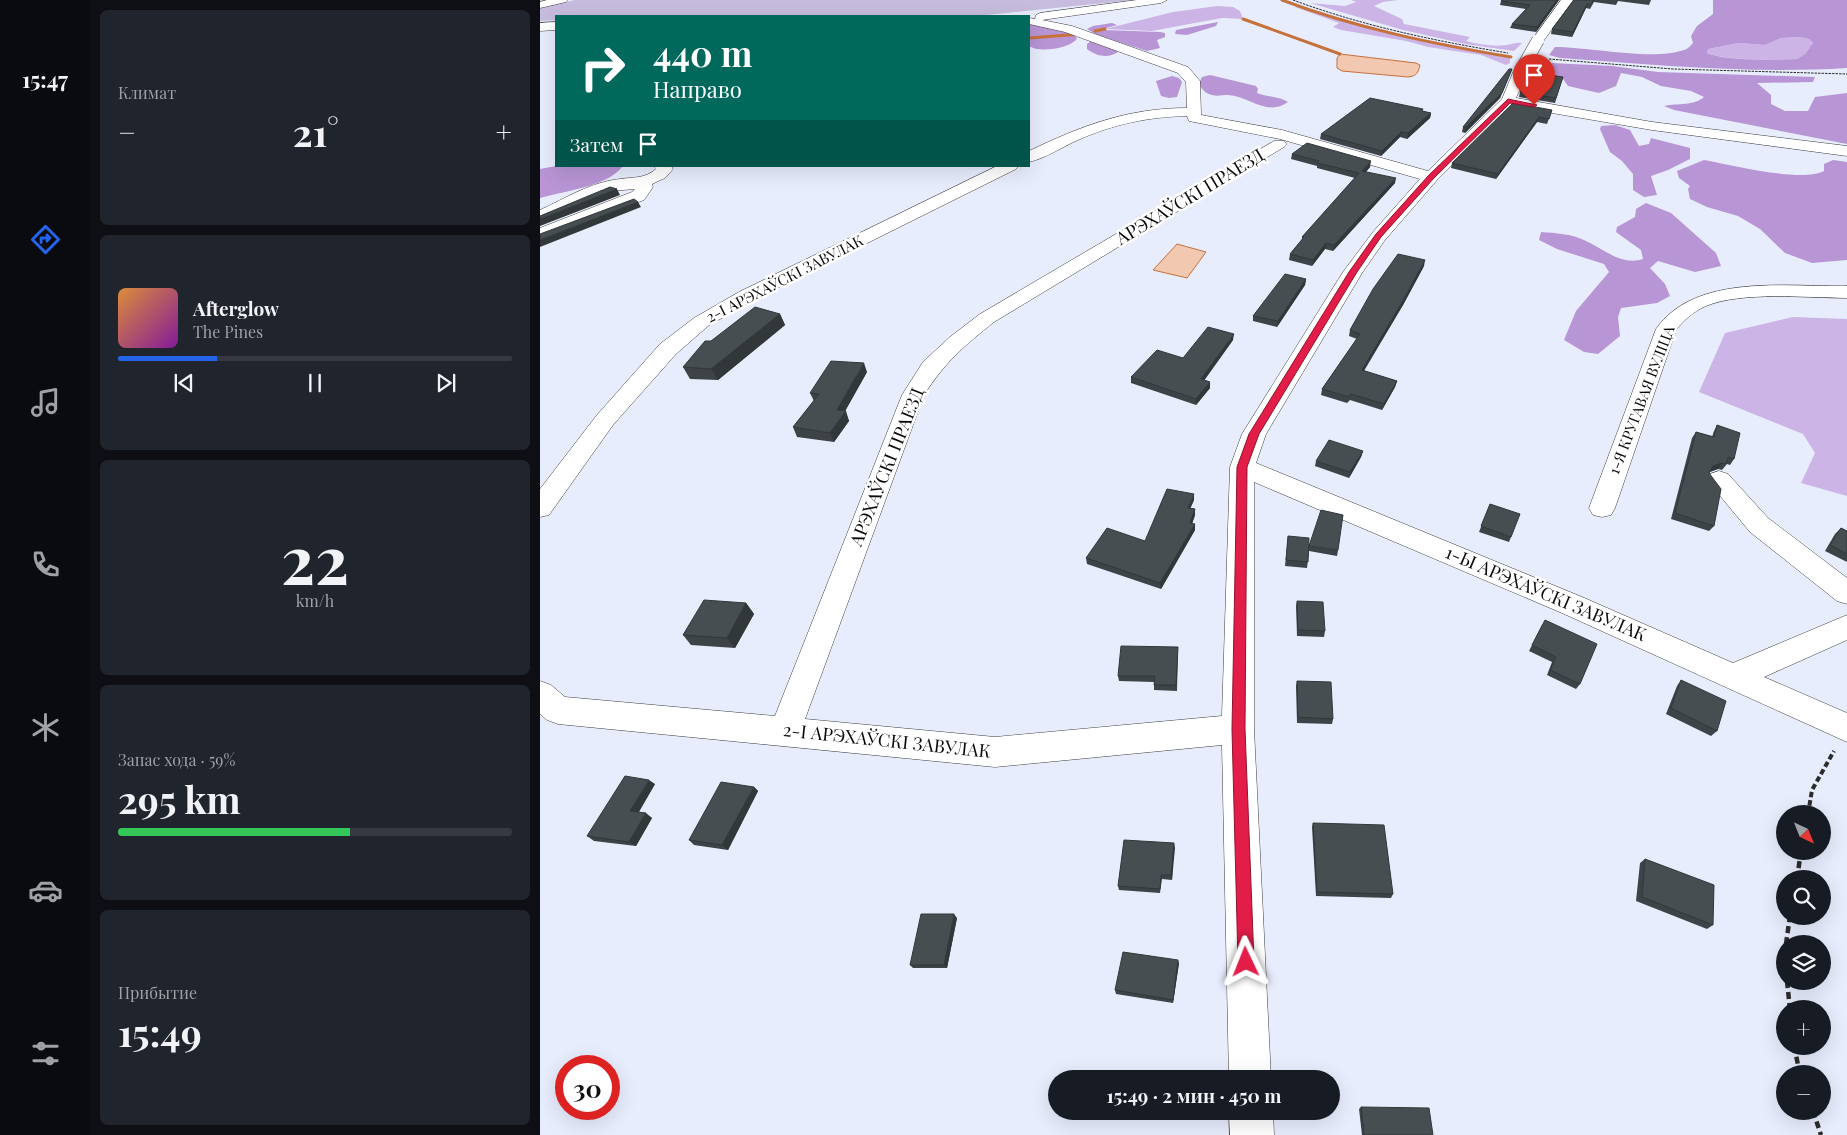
<!DOCTYPE html>
<html lang="ru">
<meta charset="utf-8">
<style>
body{margin:0;font-family:"Playfair Display",serif;background:#20242c;color:#f1f3f6;height:100vh;display:flex;flex-direction:column;font-size:19px;white-space:nowrap}
*{box-sizing:border-box;margin:0}
p{font-size:16px;color:#9ea1a6}
.icon{flex:none;width:28px;height:28px;fill:none;stroke:currentColor;stroke-width:2;stroke-linecap:round;stroke-linejoin:round}
.map{position:relative;flex:1;overflow:hidden}
.drawer{display:flex;flex-direction:column;gap:10px;padding:10px;background:#0d0f14;width:450px}
.drawer>*{flex:none}
.banner{position:absolute;left:15px;top:15px;width:475px;height:152px;border-radius:0px;box-shadow:0 5px 20px #0002;background:#00695c;color:#fff;overflow:hidden}
.needle{width:32px;rotate:137deg}
.fabs{position:absolute;left:1236px;top:805px;display:grid;gap:10px}
.fabs a{display:grid;place-items:center;width:55px;height:55px;border-radius:50%;background:#171b24;box-shadow:0 5px 20px #0002;font-size:25px}
.speed{position:absolute;left:15px;top:1055px;display:flex;gap:10px;font-size:25px;font-weight:700;text-align:center}
.speed>*{display:grid;place-content:center;width:65px;height:65px;border-radius:50%;background:#171b24;box-shadow:0 5px 20px #0002;line-height:1}
.speed .limit{border:8px solid #d22;background:#fff;color:#111}
.pin{position:absolute;display:grid;place-items:center;width:42px;height:42px;color:#fff;margin:-51px -21px;border-radius:50% 50% 50% 0;rotate:-45deg;box-shadow:0 0 5px #0007}
.pin .icon{rotate:45deg}
.me{position:absolute;width:55px;margin:-28px;rotate:358deg;stroke-linejoin:round;filter:drop-shadow(0 0 4px #0008)}
.turn{display:flex;align-items:center;gap:18px;height:105px;padding:0 15px;font-size:22px}
.turn .icon{width:65px;height:65px;stroke-width:2.5}
.turn b{display:block;font-size:35px;line-height:42px}
.then{display:flex;align-items:center;height:48px;padding:0 15px;background:#0003;gap:10px;font-size:19px}
.big{font-size:38px;font-weight:700;line-height:1.1}
.drawer .widget{flex:1;display:flex;flex-direction:column;justify-content:center;gap:8px;min-width:0;padding:0 18px;border-radius:8px;background:#20242c}
.drawer .dial{align-items:center;gap:0}
.dial b{font-size:65px;line-height:1}
.song{display:flex;align-items:center;gap:15px}
.cover{width:60px;height:60px;border-radius:8px;background:linear-gradient(135deg,hsl(30 70% 55%),hsl(290 70% 35%))}
.played{height:5px;border-radius:2px;background:linear-gradient(90deg,#2563eb 25%,#363941 25%)}
.keys{display:flex;justify-content:space-around;direction:ltr}
.heat{display:flex;justify-content:space-between;align-items:center;font-size:28px;direction:ltr}
.charge{height:8px;border-radius:4px;background:linear-gradient(90deg,#34c759 59%,#363941 0)}
.trip{position:absolute;left:508px;top:1070px;width:292px;height:50px;border-radius:25px;background:#171b24;box-shadow:0 5px 20px #0002;font-weight:700;line-height:50px;text-align:center}
main{display:flex;flex:1;min-height:0}
.tab-bar{display:flex;flex-direction:column;width:90px;justify-content:space-around;align-items:center;background:#090b0e;color:#9ea1a6}
.tab-bar .icon{width:35px;height:35px}
.tab-bar .selected{color:#2563eb}
.tab-bar b{font-size:22px;color:#f1f3f6}
.map>svg:first-child{display:block}
</style>
<main>
<nav class="tab-bar">
<b>15:47</b>
<svg class="icon selected" aria-label="directions" viewBox="0 0 24 24"><path d="M12 3l9 9-9 9-9-9zM9 14v-3h6M13 9l2 2-2 2"/></svg>
<svg class="icon" aria-label="music" viewBox="0 0 24 24"><path d="M9 18V5l10-2v13"/><circle cx="6" cy="18" r="3"/><circle cx="16" cy="16" r="3"/></svg>
<svg class="icon" aria-label="phone" viewBox="0 0 24 24"><path d="M5 4h4l2 5-3 2q2 4 5 5l2-3 5 2v4C11 20 4 13 5 4z"/></svg>
<svg class="icon" aria-label="climate" viewBox="0 0 24 24"><path d="M12 3v18M4 7l16 10M4 17L20 7"/></svg>
<svg class="icon" aria-label="car" viewBox="0 0 24 24"><path d="M5 17H2v-5l4-1 3-4h7l3 4 3 1v5h-3M9 17h6M6 11h13"/><circle cx="7" cy="17" r="2"/><circle cx="17" cy="17" r="2"/></svg>
<svg class="icon" aria-label="filters" viewBox="0 0 24 24"><path d="M4 7h16M4 17h16"/><circle cx="9" cy="7" r="2"/><circle cx="15" cy="17" r="2"/></svg>
</nav>
<section class="drawer">
<div class="widget"><p>Климат</p>
<div class="heat"><a>−</a><b class="big">21°</b><a>+</a></div>
</div>
<div class="widget">
<div class="song"><i class="cover"></i><div><b>Afterglow</b><p>The Pines</p></div></div>
<div class="played"></div>
<div class="keys"><svg class="icon" aria-label="previous" viewBox="0 0 24 24"><path d="M18 5L8 12l10 7zM5 5v14"/></svg><svg class="icon" aria-label="pause" viewBox="0 0 24 24"><path d="M8 5v14M16 5v14"/></svg><svg class="icon" aria-label="next" viewBox="0 0 24 24"><path d="M6 5l10 7-10 7zM19 5v14"/></svg></div>
</div>
<div class="widget dial"><b>22</b><p>km/h</p></div>
<div class="widget"><p>Запас хода · 59%</p><b class="big">295 km</b><div class="charge"></div></div>
<div class="widget"><p>Прибытие</p><b class="big">15:49</b></div>
</section>
<div class="map">
<svg width="1307" height="1135" viewBox="0 0 1307 1135">
<rect width="100%" height="100%" fill="#e8edfe"/>
<g fill="#ccb5e6">
<path d="M811,0H858L843,2L834,6L862,19L864,24L930,37L926,41C939,44 952,47 966,45C972,45 975,42 982,43L974,51L925,44L863,30L770,3L805,6L816,2Z"/>
<polygon points="677,6 693,7 700,11 703,19 682,18 612,31 565,29 633,12"/>
<polygon points="760,6 817,23 876,38 970,56 970,63 966,65 941,55 888,47 866,41 801,30 793,27 799,23 755,7"/>
<path d="M1259,37L1269,39L1273,43L1265,54L1257,59C1234,60 1188,61 1167,53L1168,49L1199,43L1225,45L1241,38Z"/>
<polygon points="1253,317 1307,319 1307,496 1261,483 1275,453 1263,434 1159,392 1185,333"/>
</g>
<g fill="#b895d5" fill-rule="evenodd">
<path d="M1173,0H1307V68C1212,74 1115,65 1020,58L1009,55L1015,47C1051,47 1112,61 1144,50C1148,49 1150,46 1153,43L1151,36L1157,26L1173,14ZM1259,37L1269,39L1273,43L1265,54L1257,59C1235,60 1186,61 1167,53L1168,49L1199,43L1225,45L1241,38Z"/>
<polygon points="678,22 676,26 647,35 635,34 636,30"/>
<path d="M489,23L532,31L537,39C528,49 499,53 489,46Z"/>
<polygon points="572,23 577,25 563,29 564,30 620,32 625,33 625,37 617,40 620,48 607,51 557,35 547,29 553,26"/>
<path d="M551,41L571,45L578,52C568,59 556,56 547,49V44Z"/>
<path d="M1012,63L1072,66L1118,72L1275,77L1273,82L1217,83L1231,95V104L1245,111H1268L1275,97L1307,93V144L1134,110L1124,106C1138,103 1154,106 1164,97L1151,91L1121,86L1102,77L1081,73L1076,86L1059,93L1028,86L1023,79L1000,71Z"/>
<path d="M670,75L716,86L718,89L717,93C727,97 739,96 748,102C727,117 709,96 688,95C682,95 675,97 669,94C664,92 661,88 659,83L662,77Z"/>
<polygon points="632,76 639,78 642,82 637,97 629,98 621,96 616,81"/>
<polygon points="1075,125 1090,130 1099,146 1109,144 1111,138 1150,148 1150,159 1128,170 1111,176 1117,195 1104,197 1093,190 1093,174 1082,161 1070,152 1060,129 1061,126"/>
<path d="M1164,160C1191,165 1262,183 1284,171V164L1293,160L1307,162V260L1272,263L1245,253L1220,229L1198,216L1167,207L1150,199L1148,189L1150,186L1139,178L1137,171Z"/>
<path d="M16,166H83C67,187 24,191 0,198V169Z"/>
<path d="M1106,203L1131,213L1176,253L1181,266L1155,272L1118,261L1110,268L1125,284L1130,296L1117,303L1081,308L1078,317L1080,336L1058,354L1044,352L1024,340L1036,311L1069,272L1064,264L1017,249L999,240L1001,232C1016,233 1031,234 1044,240C1064,249 1081,266 1103,259L1101,250L1076,232L1077,227L1095,217L1096,209Z"/>
</g>
<polygon fill="#c7bcdd" points="35,0 595,0 437,16 16,16 16,20 0,21 0,7"/>
<g fill="#f2c8b0" stroke="#c6713a">
<path d="M800,54L876,63L880,65C878,73 877,76 868,77L802,71L797,68V58Z"/>
<polygon points="637,244 666,252 647,278 613,270"/>
</g>
<g fill="none" stroke-linecap="round" stroke-linejoin="round">
<g stroke="#c6713a" stroke-width="3">
<path d="M742,0C816,28 893,44 971,57"/>
<polyline points="703,19 800,54"/>
<polyline points="555,31 565,29"/>
<polyline points="489,38 542,34"/>
</g>
<g stroke="#3d3d3d" stroke-width="1">
<g id="minor">
<polygon points="7,0 28,0 26,2 0,8 0,2"/>
<path d="M597,0H627L621,3L502,20L532,26L648,67L660,81L661,115L742,130L888,171L962,99L974,70L981,66L988,70L976,98L1112,122L1307,146V156L1112,130L971,106L897,180L845,240L822,273L726,434L716,463L1042,597L1193,663L1307,615V640L1224,677L1307,713V742L1022,613L714,482V729L731,1079H689L682,745L455,767L18,724L7,720L0,714V681L11,685L25,697L235,716L362,395L383,362L410,337L440,314L734,141H744L747,144L744,147L454,322C424,346 405,362 384,395L265,719L455,737L682,716L690,467L702,434L803,272L833,232L880,179L740,139L649,121L647,116C608,117 574,124 538,140C522,147 506,158 489,162V151C541,126 588,108 647,108L646,82L638,73L525,32L489,24V18L495,19L496,15L500,13Z"/>
<polygon points="1021,0 1033,0 1002,43 994,43 992,40"/>
<polygon points="16,22 16,30 0,31 0,23"/>
<path d="M114,166H131L133,169L125,178L112,184L113,187L104,200L0,239V228L92,192L95,189L71,191L0,221V210C26,198 51,182 80,179C93,177 105,179 116,169Z"/>
<polygon points="457,166 478,166 476,169 213,300 168,326 136,354 73,425 9,515 0,517 0,489 57,415 120,344 154,318 199,292"/>
<path d="M1307,286V298C1267,298 1202,291 1166,306C1154,311 1144,320 1136,330L1075,508L1071,515L1062,517L1053,515L1049,508L1116,329C1155,273 1247,287 1307,286Z"/>
<polygon points="1179,471 1188,474 1228,518 1307,578 1307,604 1297,601 1210,532 1167,480 1170,474"/>
<polygon points="689,1111 733,1111 734,1135 690,1135"/>
</g>
</g>
<g stroke="#2c2c2c" stroke-width="1" stroke-dasharray="2.5 1" stroke-linecap="butt">
<path d="M753,0C823,26 895,41 968,53"/>
<polyline points="1009,59 1133,69 1307,74"/>
</g>
<polyline stroke="#2c2c2c" stroke-width="4" stroke-dasharray="5.5 3" stroke-linecap="butt" points="1268,814 1272,790 1294,751"/>
<g stroke="#2c2c2c" stroke-width="4.5" stroke-dasharray="7 4" stroke-linecap="butt">
<polyline points="1257,879 1261,851"/>
<polyline points="1246,944 1250,916"/>
<polyline points="1245,947 1245,961"/>
<polyline points="1247,981 1250,1009"/>
<polyline points="1254,1046 1260,1074"/>
<polyline points="1273,1111 1281,1135"/>
</g>
<use href="#minor" fill="#fff" fill-rule="evenodd"/>
<g stroke="#3d3d3d" stroke-width="13" stroke-linecap="butt">
<polyline id="minor-bridge" points="981,70 998,40"/>
</g>
<use href="#minor-bridge" stroke="#fff" stroke-width="12"/>
</g>
<g fill="#3d4347">
<polygon points="1019,0 996,32 970,28 972,24 986,9 960,5 961,1"/>
<polygon points="1034,0 1111,0 1109,5 1078,1 1076,5 1054,2 1050,9 1046,8 1032,37 1011,34 1012,29"/>
<polygon points="972,69 960,98 925,133 922,132 923,127"/>
<polygon points="1023,77 1015,103 979,97 980,92"/>
<polygon points="1012,110 1007,124 997,122 956,179 911,168 912,163"/>
<polygon points="883,111 891,113 890,118 867,139 860,137 841,156 780,139 781,134"/>
<polygon points="752,154 830,167 826,172 855,183 793,251 785,249 772,266 749,260 750,254 762,240 762,237 815,178 777,168 777,166 751,159"/>
<polygon points="884,266 863,305 824,371 857,381 855,387 842,410 810,400 807,403 781,395 782,389 817,339 809,336 810,330"/>
<polygon points="766,279 765,285 737,327 713,321 713,316"/>
<polygon points="240,314 245,325 178,380 150,379 143,367 171,341"/>
<polygon points="693,340 664,380 670,388 656,405 591,383 591,377"/>
<polygon points="327,372 305,411 309,421 294,442 257,437 253,427 274,401 270,393"/>
<polygon points="1177,425 1194,459 1190,465 1187,464 1182,470 1178,469 1170,472 1169,473 1174,526 1169,531 1131,519 1152,438 1156,432 1172,437 1174,431"/>
<polygon points="823,451 821,457 809,478 775,466 776,461"/>
<polygon points="654,500 650,508 655,509 655,515 652,524 655,524 655,530 621,589 547,564 546,558 605,541"/>
<polygon points="950,504 971,537 969,542 939,532"/>
<polygon points="1301,528 1307,531 1307,562 1285,551 1295,534"/>
<polygon points="748,536 769,546 798,550 797,556 769,551 767,568 745,566"/>
<polygon points="757,601 785,631 784,637 757,636 756,606"/>
<polygon points="206,603 214,614 195,648 151,645 143,635"/>
<polygon points="1002,625 1040,684 1036,689 1007,675 1012,662 989,651"/>
<polygon points="638,653 637,691 614,690 614,682 579,681 578,676"/>
<polygon points="1141,680 1177,731 1171,736 1126,714 1137,686"/>
<polygon points="757,681 793,719 792,724 757,723 756,686"/>
<polygon points="115,784 99,812 112,818 96,846 54,841 47,836"/>
<polygon points="214,787 218,791 188,850 154,845 149,840"/>
<polygon points="773,823 853,894 851,898 776,896 772,827"/>
<polygon points="634,843 632,880 622,879 620,893 579,890 578,886"/>
<polygon points="1105,859 1173,925 1167,929 1096,901 1100,863"/>
<polygon points="417,918 407,968 373,968 370,965"/>
<polygon points="639,963 633,1003 576,994 575,990"/>
<polygon points="821,1107 893,1135 822,1135 819,1109"/>
</g>
<g fill="#323739">
<polygon points="1017,0 1019,0 996,32 997,27"/>
<polygon points="1047,4 1046,8 1032,37 1033,32"/>
<polygon points="972,69 960,98 925,133 926,127"/>
<polygon points="891,113 890,118 867,139 868,133"/>
<polygon points="999,117 997,122 956,179 958,174"/>
<polygon points="861,132 860,137 841,156 842,151"/>
<polygon points="831,161 830,167 821,177 822,171"/>
<polygon points="856,178 855,183 793,251 794,245"/>
<polygon points="77,189 80,195 0,226 0,219"/>
<polygon points="98,202 101,207 0,247 0,240"/>
<polygon points="786,243 785,249 772,266 773,260"/>
<polygon points="885,260 884,266 863,305 820,376 822,370"/>
<polygon points="766,279 765,285 737,327 738,321"/>
<polygon points="240,314 245,325 178,380 171,369"/>
<polygon points="694,334 693,340 661,385 661,379"/>
<polygon points="324,363 327,372 304,413 306,411 309,421 294,442 290,433 297,410"/>
<polygon points="857,381 855,387 842,410 844,404"/>
<polygon points="670,382 670,388 656,405 656,399"/>
<polygon points="823,451 821,457 809,478 810,472"/>
<polygon points="1182,463 1178,469 1169,472 1173,466"/>
<polygon points="654,494 654,500 648,514 648,508"/>
<polygon points="655,509 655,515 650,529 650,523"/>
<polygon points="655,524 655,530 621,589 620,583"/>
<polygon points="206,603 214,614 195,648 187,638"/>
<polygon points="109,780 115,784 96,816 90,811"/>
<polygon points="214,787 218,791 188,850 182,845"/>
<polygon points="106,813 112,818 96,846 89,842"/>
<polygon points="634,843 635,848 632,880 631,875"/>
<polygon points="414,914 417,918 407,968 404,965"/>
<polygon points="638,960 639,963 633,1003 633,1000"/>
</g>
<g fill="#474e52" stroke="#323739">
<polygon points="962,0 1017,0 997,27 972,24 990,5 961,1"/>
<polygon points="1034,0 1054,0 1051,4 1047,4 1033,32 1012,29"/>
<polygon points="969,69 972,69 962,93 926,127 923,127"/>
<polygon points="988,72 1023,77 1016,98 980,92"/>
<polygon points="830,98 883,109 882,111 891,113 868,133 861,132 842,151 781,134"/>
<polygon points="973,103 1012,110 1009,119 999,117 958,174 912,163"/>
<polygon points="767,143 831,161 822,171 856,178 794,245 786,243 773,260 750,254 764,237 762,237 819,173 777,163 779,161 752,154"/>
<polygon points="70,187 77,189 0,219 0,216"/>
<polygon points="94,199 98,202 0,240 0,234"/>
<polygon points="858,254 885,260 864,299 822,370 857,381 844,404 811,394 809,397 782,389 820,334 810,330 833,289"/>
<polygon points="745,274 766,279 738,321 713,316"/>
<polygon points="215,307 240,314 171,369 143,367 165,341 171,341"/>
<polygon points="668,327 694,334 661,379 670,382 656,399 591,377 617,350 643,358"/>
<polygon points="291,361 324,363 297,410 306,411 290,433 253,427 279,394 270,393"/>
<polygon points="1177,425 1200,433 1194,459 1188,457 1186,464 1182,463 1173,466 1169,473 1181,489 1174,526 1135,513 1156,432 1174,437"/>
<polygon points="789,440 823,451 810,472 776,461"/>
<polygon points="627,489 654,494 648,508 655,509 650,523 655,524 620,583 546,558 567,528 605,541"/>
<polygon points="950,504 980,514 971,537 941,526"/>
<polygon points="781,510 803,515 798,550 769,546"/>
<polygon points="1301,528 1307,531 1307,554 1290,545"/>
<polygon points="748,536 769,538 768,562 746,560"/>
<polygon points="164,600 206,603 187,638 143,635"/>
<polygon points="757,601 783,602 785,631 758,630"/>
<polygon points="1005,620 1057,644 1040,684 1010,670 1016,657 992,645"/>
<polygon points="581,646 638,647 636,685 614,685 615,676 578,676"/>
<polygon points="1141,680 1186,701 1177,731 1131,708"/>
<polygon points="757,681 791,682 793,719 758,717"/>
<polygon points="85,776 109,780 90,811 106,813 89,842 47,836"/>
<polygon points="181,782 214,787 182,845 149,840"/>
<polygon points="773,823 844,825 853,894 777,892"/>
<polygon points="584,840 634,843 631,875 621,875 620,889 578,886"/>
<polygon points="1105,859 1174,885 1173,925 1102,897"/>
<polygon points="381,914 414,914 404,965 370,965"/>
<polygon points="583,952 638,960 633,1000 575,990"/>
<polygon points="821,1107 889,1108 893,1135 824,1135"/>
</g>
<polygon fill="#e11d48" stroke="#92132f" points="968,99 997,105 994,107 970,103 894,178 841,237 817,272 719,434 707,467 705,729 714,962 712,968 706,970 701,968 698,962 692,729 697,467 709,434 809,272 836,234 889,175"/>
<g text-anchor="middle" stroke-width="5" stroke-linejoin="round" paint-order="stroke">
<g font-size="15" fill="#0a0a0a" stroke="#fff">
<text transform="translate(245 279) rotate(-27)" y="5">2-І АРЭХАЎСКІ ЗАВУЛАК</text>
<text transform="translate(1102 400) rotate(-69)" y="5">1-Я КРУГАВАЯ ВУЛІЦА</text>
</g>
<g font-size="18" fill="#0a0a0a" stroke="#fff">
<text transform="translate(650 197) rotate(-31)" y="6">АРЭХАЎСКІ ПРАЕЗД</text>
<text transform="translate(347 467) rotate(-68)" y="6">АРЭХАЎСКІ ПРАЕЗД</text>
<text transform="translate(1006 594) rotate(23)" y="6">1-Ы АРЭХАЎСКІ ЗАВУЛАК</text>
<text transform="translate(347 741) rotate(6)" y="6">2-І АРЭХАЎСКІ ЗАВУЛАК</text>
</g>
</g>
</svg>
<div class="fabs">
<a><svg class="needle" viewBox="-14 -14 28 28"><path d="M0-13l5 13h-10z" fill="#e53935"/><path d="M0 13l5-13h-10z" fill="#9ea1a6"/></svg></a>
<a><svg class="icon" aria-label="search" viewBox="0 0 24 24"><circle cx="10" cy="10" r="6"/><path d="M15 15l6 6"/></svg></a>
<a><svg class="icon" aria-label="layers" viewBox="0 0 24 24"><path d="M12 4l9 5-9 5-9-5zM3 14l9 5 9-5"/></svg></a>
<a>+</a>
<a>−</a>
</div>
<div class="speed"><div class="limit">30</div></div>
<div class="pin" style="left:994px;top:105px;background:#d93025"><svg class="icon" aria-label="arrive" viewBox="0 0 24 24"><path d="M6 21V4h12l-3 4 3 4H6"/></svg></div>
<svg class="me" style="left:706px;top:962px" viewBox="-20 -20 40 40"><path d="M0-17L14 15 0 8-14 15z" fill="#e11d48" stroke="#fff" stroke-width="4"/></svg>
<div class="trip">15:49 · 2 мин · 450 m</div>
<div class="banner">
<div class="turn"><svg class="icon" aria-label="right" viewBox="0 0 24 24"><path d="M7 20v-9h11M14 6l5 5-5 5"/></svg><div><b>440 m</b>Направо</div></div>
<div class="then">Затем<svg class="icon" aria-label="arrive" viewBox="0 0 24 24"><path d="M6 21V4h12l-3 4 3 4H6"/></svg></div>
</div>
</div>
</main>
